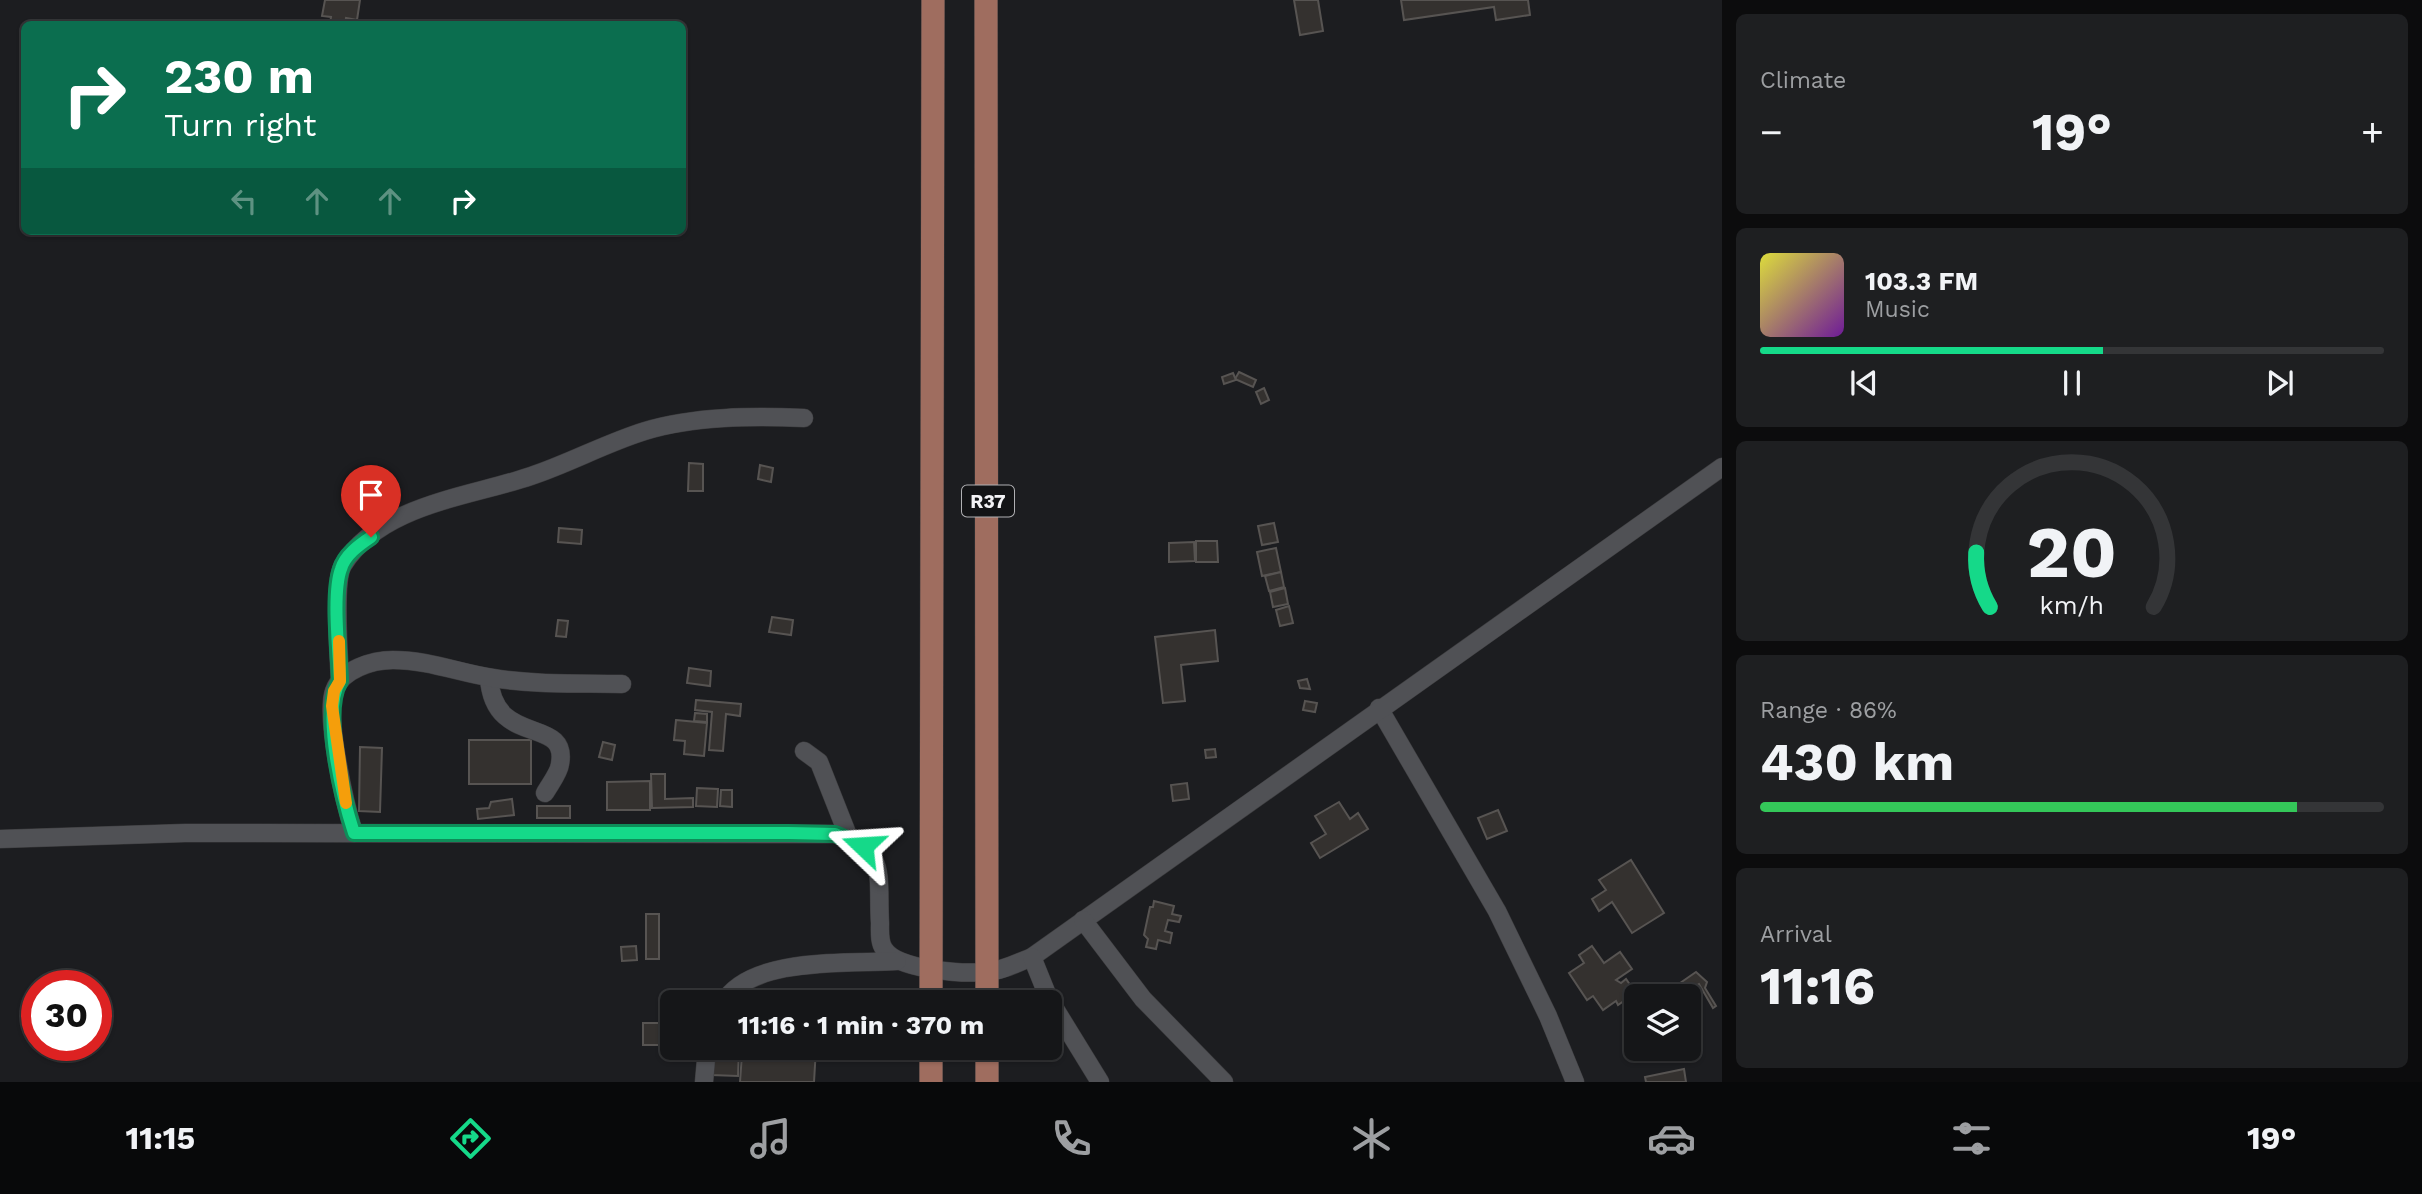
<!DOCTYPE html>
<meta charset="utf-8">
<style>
body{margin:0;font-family:"Work Sans",sans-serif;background:#1e1f21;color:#f1f3f6;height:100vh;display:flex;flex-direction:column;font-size:26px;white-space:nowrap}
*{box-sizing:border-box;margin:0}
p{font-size:23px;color:#9d9fa2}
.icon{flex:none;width:38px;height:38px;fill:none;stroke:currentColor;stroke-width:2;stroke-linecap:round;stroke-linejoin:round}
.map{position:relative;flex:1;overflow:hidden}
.sheet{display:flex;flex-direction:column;gap:14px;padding:14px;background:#0c0c0d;width:700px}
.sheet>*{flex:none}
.banner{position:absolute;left:21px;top:21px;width:665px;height:214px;border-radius:10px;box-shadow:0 2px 5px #0004,0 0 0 2px #343537;background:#0b6e4f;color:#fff;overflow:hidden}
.tools{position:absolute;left:1624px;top:984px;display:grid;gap:14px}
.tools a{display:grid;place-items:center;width:77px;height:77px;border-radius:10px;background:#151618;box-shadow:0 2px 5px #0004,0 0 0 2px #343537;font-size:35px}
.speed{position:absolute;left:21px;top:970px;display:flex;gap:14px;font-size:35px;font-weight:700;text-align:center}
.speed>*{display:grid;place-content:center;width:91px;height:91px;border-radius:50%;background:#151618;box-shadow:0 2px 5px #0004,0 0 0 2px #343537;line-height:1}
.speed .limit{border:10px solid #d22;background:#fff;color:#111}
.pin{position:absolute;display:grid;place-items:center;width:60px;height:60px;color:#fff;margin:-72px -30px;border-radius:50% 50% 50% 0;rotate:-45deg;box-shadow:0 0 7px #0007}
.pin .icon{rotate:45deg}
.me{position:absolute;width:77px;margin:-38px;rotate:290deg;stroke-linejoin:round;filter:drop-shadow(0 0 5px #0008)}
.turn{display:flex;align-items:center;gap:24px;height:147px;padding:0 28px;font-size:32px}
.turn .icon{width:91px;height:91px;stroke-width:2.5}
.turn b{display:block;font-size:49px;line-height:60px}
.lanes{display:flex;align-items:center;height:66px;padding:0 28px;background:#0003;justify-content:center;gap:35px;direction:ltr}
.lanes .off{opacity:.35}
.big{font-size:52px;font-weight:700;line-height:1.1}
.sheet .widget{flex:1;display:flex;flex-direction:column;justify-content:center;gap:10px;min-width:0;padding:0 24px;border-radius:10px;background:#1e1f21}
.sheet .dial{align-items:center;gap:0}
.dial svg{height:182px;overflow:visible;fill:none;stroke:#343537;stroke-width:7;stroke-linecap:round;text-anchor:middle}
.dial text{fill:#f1f3f6;stroke:none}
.song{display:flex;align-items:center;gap:21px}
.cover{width:84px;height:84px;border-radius:10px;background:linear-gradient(135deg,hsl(60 70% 55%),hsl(280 70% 35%))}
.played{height:7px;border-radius:4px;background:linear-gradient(90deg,#15d989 55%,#343537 55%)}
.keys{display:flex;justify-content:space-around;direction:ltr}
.heat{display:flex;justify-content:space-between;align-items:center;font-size:38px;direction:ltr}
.charge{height:10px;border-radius:5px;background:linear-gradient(90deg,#34c759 86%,#343537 0)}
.trip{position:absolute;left:660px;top:990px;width:402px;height:70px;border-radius:10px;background:#151618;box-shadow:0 2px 5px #0004,0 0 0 2px #343537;font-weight:700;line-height:70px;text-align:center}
.dock{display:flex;height:112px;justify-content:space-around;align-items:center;background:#08090a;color:#9d9fa2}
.dock .icon{width:49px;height:49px}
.dock .current{color:#15d989}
.dock b{font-size:32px;color:#f1f3f6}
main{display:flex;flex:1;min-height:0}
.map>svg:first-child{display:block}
</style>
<main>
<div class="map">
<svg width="1722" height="1082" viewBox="0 0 1722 1082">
<rect width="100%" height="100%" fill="#1c1d20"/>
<g fill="#34312f" stroke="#575452" stroke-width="2">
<polygon points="325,0 360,0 357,20 346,18 345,24 330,24 331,17 322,16"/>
<polygon points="1294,0 1318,0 1323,31 1300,35"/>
<polygon points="1401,0 1528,0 1530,15 1496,20 1494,7 1404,20"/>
<polygon points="1239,372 1256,380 1253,387 1235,379"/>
<polygon points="1233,373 1236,380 1224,384 1222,377"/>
<polygon points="1264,388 1269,400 1261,404 1256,392"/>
<polygon points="689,463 703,464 703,491 688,491"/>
<polygon points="760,465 773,468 771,482 758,479"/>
<polygon points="1274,523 1278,542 1262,545 1258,526"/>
<polygon points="559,528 582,530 581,544 558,542"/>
<polygon points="1196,541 1217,541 1218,562 1196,562"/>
<polygon points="1194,542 1195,561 1169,562 1169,543"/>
<polygon points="1276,548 1281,572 1262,576 1257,552"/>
<polygon points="1281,572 1284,587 1269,591 1265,576"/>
<polygon points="1285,588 1288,604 1273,607 1270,592"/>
<polygon points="1289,606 1293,623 1280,626 1276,610"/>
<polygon points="772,617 793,620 791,635 769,632"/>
<polygon points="558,620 568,621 566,637 556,636"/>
<polygon points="1215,630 1218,661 1181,665 1185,701 1163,703 1155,637"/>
<polygon points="689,668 711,671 710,686 687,683"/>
<polygon points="1307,679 1310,689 1300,688 1298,681"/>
<polygon points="696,700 741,704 740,716 726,714 723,751 709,750 712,712 695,710"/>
<polygon points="1305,701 1317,703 1315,712 1303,710"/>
<polygon points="695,713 707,714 707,722 694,721"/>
<polygon points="676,720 707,723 704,756 684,754 685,741 674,740"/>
<rect x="469" y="740" width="62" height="44"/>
<polygon points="603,742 615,745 612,760 599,757"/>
<polygon points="360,747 382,748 380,812 359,811"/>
<polygon points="1215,749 1216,757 1206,758 1205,750"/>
<polygon points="651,774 665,774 665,799 693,798 693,807 652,808"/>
<polygon points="650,781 650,810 607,810 607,782"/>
<polygon points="1187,783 1189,799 1173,801 1171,785"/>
<polygon points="697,788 718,789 717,807 696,806"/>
<polygon points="721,790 732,790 732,807 720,806"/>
<polygon points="512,799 514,815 478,819 477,809 489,808 491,802"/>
<polygon points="1339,802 1350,819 1358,813 1368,829 1320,858 1311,843 1326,834 1315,816"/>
<rect x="537" y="806" width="33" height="12"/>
<polygon points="1498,810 1507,831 1487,839 1478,818"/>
<polygon points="1631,860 1664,913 1632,933 1612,902 1599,911 1592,899 1606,890 1599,880"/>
<polygon points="1154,901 1174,906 1172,914 1181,916 1179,922 1168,920 1165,931 1172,933 1170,943 1158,940 1156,949 1146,947 1148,939 1144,935 1150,907 1153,907"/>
<rect x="646" y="914" width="13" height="45"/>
<polygon points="636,946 637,960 622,961 621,947"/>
<polygon points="1592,946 1604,963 1620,952 1632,969 1616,980 1621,983 1626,979 1633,989 1625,994 1628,998 1618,1005 1616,1001 1603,1010 1593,996 1587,1000 1569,973 1584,963 1579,955"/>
<polygon points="1696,972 1707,982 1705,988 1716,1006 1713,1008 1699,984 1677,996 1673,996 1670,990"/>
<rect x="696" y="991" width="10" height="12"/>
<polygon points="665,997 674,997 672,1034 666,1034"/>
<polygon points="643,1023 664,1023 663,1045 643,1045"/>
<polygon points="723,1048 739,1048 738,1076 711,1075 711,1061 722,1061"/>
<polygon points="742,1048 816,1048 814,1082 740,1082 742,1054 757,1055 757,1052 742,1051"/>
<polygon points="1684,1069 1686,1082 1646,1082 1645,1077"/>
</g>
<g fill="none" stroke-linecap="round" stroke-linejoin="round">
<g stroke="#3b3b3d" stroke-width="19">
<g id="minor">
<path d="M489,678C494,749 569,715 560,764C559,773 550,784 545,793"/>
<path d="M340,681C339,658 333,581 343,565C381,504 470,497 531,476C570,463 606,443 645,431C694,416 753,416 804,418"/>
<polyline points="1379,708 1497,911 1548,1016 1575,1082"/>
<polyline points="804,751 819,762 849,838"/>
<path d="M354,833C345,805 325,717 334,691C342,669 373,660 393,660C428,660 460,673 493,678C536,685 579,683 622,684"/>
<path d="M0,839L185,833L835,834C889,849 877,877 880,923C880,931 879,942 884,949C897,970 963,974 986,972C1002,971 1017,963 1032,957L1722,467"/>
<polyline points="1083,920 1143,999 1224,1082"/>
<polyline points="1032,957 1049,999 1100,1082"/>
<path d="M723,1003C750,956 849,964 897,961"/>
<polyline points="704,1082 707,1048"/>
</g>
</g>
<g stroke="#3b3b3d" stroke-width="24">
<g id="major">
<polyline points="986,0 987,1003"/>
<polyline points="931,1003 933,0"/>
<polyline points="931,1048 931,1082"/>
<polyline points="987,1082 987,1048"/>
</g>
</g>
<use href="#minor" stroke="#505155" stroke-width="18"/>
<use href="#major" stroke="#9f6d5f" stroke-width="23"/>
</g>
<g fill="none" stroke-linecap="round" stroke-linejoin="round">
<g stroke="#0e8d59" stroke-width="18">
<path id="route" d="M371,537C359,545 345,555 341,569C332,593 339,653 340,681C321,713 343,799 354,833H789L835,834L863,846"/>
</g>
<use href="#route" stroke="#15d989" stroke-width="12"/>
<polyline stroke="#f59e0b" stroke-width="12" points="339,641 340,681 334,691 332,706 346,803"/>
</g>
<g text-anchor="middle" stroke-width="7" stroke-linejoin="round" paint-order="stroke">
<rect fill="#131416" stroke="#b0b0b3" stroke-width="2" x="962" y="485.5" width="52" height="31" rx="5"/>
<g font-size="19" font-weight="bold" fill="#f3f3f6">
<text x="988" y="508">R37</text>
</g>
</g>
</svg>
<div class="tools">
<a><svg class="icon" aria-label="layers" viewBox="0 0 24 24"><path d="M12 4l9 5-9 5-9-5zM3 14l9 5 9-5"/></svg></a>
</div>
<div class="speed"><div class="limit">30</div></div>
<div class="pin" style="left:371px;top:537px;background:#d93025"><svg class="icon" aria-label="arrive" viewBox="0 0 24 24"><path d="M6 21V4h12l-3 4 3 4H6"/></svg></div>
<svg class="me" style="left:863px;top:846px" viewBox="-20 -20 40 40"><path d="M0-17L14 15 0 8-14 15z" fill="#15d989" stroke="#fff" stroke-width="4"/></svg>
<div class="trip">11:16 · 1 min · 370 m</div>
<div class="banner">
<div class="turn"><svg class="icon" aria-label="right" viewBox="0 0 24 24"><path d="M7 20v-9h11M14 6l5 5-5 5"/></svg><div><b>230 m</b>Turn right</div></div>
<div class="lanes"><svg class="icon off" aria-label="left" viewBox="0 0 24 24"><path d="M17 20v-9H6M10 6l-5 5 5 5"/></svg><svg class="icon off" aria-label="ahead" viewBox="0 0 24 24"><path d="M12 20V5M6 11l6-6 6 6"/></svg><svg class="icon off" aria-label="ahead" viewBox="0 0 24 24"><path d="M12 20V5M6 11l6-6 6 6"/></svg><svg class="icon" aria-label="right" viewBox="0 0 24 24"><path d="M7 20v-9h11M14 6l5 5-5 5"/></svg></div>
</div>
</div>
<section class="sheet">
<div class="widget"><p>Climate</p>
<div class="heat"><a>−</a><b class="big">19°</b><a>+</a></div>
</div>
<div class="widget">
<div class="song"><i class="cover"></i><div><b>103.3 FM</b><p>Music</p></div></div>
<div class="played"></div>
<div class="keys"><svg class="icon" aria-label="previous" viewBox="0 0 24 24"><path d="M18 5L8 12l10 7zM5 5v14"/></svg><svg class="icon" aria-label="pause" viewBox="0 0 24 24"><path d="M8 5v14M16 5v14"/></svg><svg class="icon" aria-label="next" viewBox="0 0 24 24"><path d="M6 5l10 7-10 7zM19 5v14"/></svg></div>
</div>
<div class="widget dial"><svg viewBox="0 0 100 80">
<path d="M14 69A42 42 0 1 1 86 69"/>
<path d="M14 69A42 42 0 0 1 8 45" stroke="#15d989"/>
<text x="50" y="56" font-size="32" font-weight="700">20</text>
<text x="50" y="72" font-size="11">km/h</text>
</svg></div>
<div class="widget"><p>Range · 86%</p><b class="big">430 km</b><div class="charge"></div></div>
<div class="widget"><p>Arrival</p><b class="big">11:16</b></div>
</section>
</main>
<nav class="dock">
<b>11:15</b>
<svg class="icon current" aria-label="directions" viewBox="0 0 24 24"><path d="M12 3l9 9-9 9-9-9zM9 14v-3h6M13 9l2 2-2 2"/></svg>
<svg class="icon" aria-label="music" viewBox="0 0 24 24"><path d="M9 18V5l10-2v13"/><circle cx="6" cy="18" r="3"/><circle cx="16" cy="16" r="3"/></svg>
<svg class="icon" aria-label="phone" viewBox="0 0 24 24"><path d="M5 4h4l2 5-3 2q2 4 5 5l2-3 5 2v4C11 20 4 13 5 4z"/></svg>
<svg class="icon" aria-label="climate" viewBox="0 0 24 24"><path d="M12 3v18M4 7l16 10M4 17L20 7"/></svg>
<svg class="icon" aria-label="car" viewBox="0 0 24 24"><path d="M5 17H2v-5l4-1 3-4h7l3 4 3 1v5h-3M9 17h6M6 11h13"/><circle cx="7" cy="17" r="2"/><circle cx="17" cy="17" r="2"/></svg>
<svg class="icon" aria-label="filters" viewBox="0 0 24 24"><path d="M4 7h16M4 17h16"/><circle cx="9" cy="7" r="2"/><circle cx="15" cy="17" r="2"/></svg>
<b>19°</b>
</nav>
